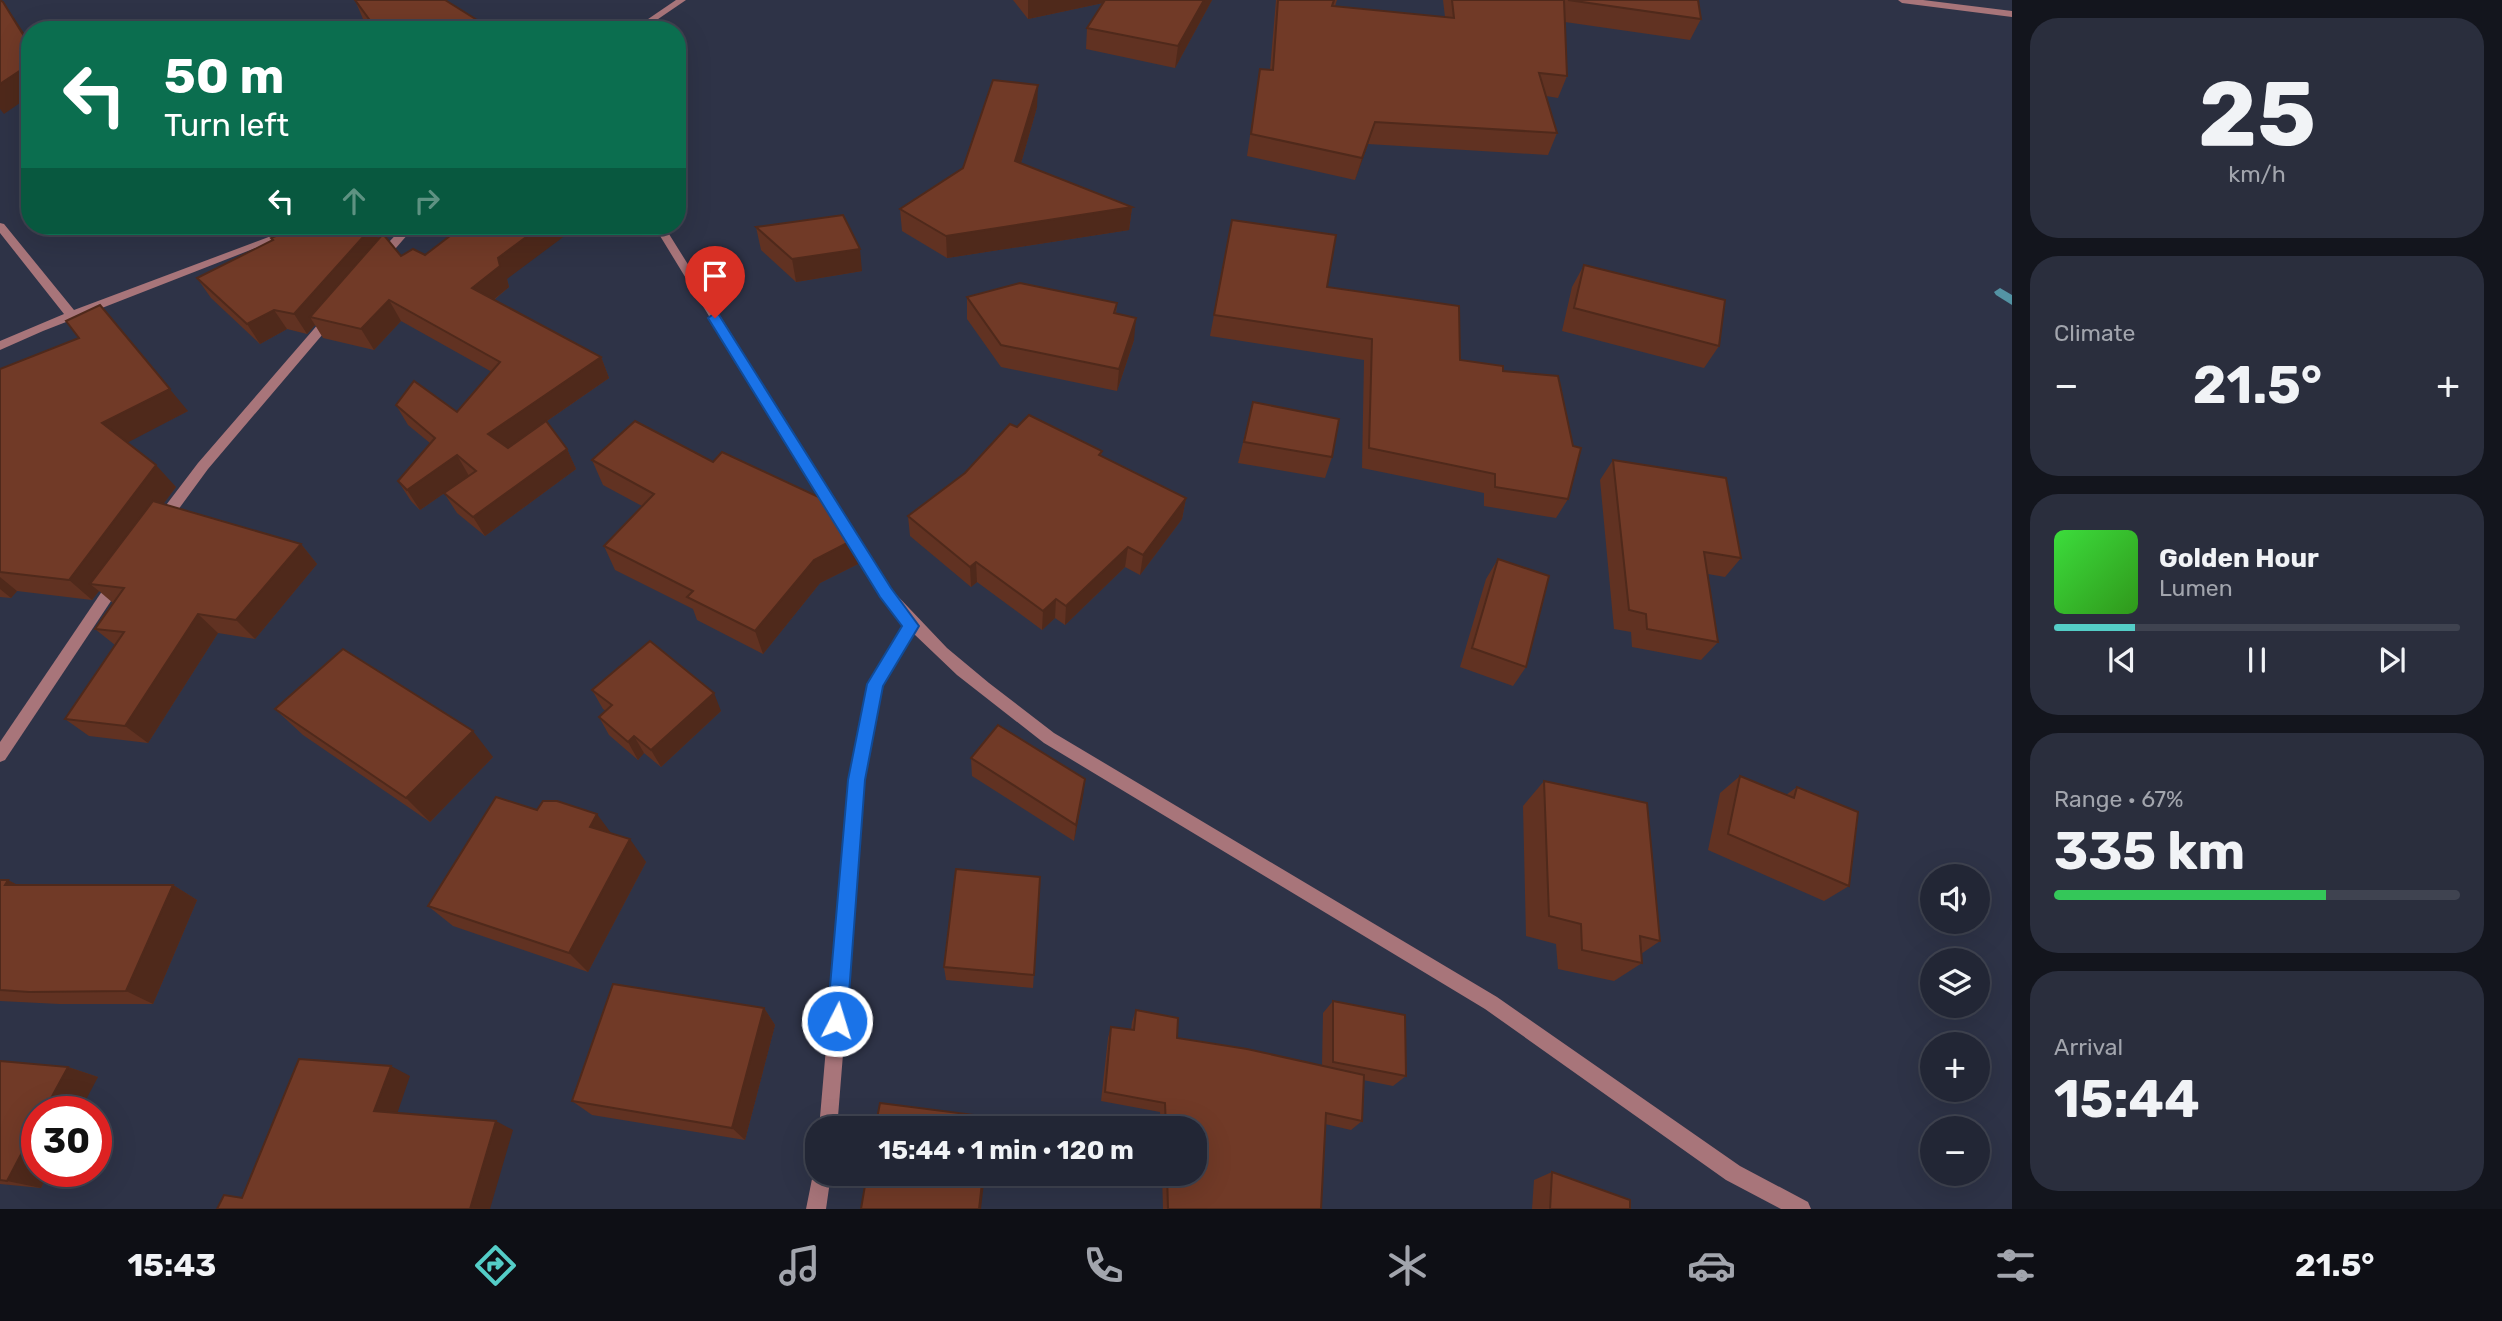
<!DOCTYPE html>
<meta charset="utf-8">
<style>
body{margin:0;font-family:Rubik,sans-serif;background:#2a2e3d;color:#f1f3f6;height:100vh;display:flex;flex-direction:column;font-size:26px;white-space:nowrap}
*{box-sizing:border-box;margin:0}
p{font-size:23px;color:#a2a5ad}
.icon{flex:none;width:38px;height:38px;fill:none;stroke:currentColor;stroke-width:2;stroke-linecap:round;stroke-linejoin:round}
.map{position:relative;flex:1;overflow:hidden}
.panel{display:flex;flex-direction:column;gap:18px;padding:18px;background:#13151d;width:490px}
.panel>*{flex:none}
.guide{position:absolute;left:21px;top:21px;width:665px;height:214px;border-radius:28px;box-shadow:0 7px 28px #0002,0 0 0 2px #3f4350;background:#0b6e4f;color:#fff;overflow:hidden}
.tools{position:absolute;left:1920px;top:864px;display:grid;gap:14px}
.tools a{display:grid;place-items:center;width:70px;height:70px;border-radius:50%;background:#222635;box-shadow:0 7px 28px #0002,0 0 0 2px #3f4350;font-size:35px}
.speed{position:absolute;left:21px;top:1096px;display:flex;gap:14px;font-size:35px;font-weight:700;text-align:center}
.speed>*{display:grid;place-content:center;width:91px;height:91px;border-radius:50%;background:#222635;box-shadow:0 7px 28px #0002,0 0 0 2px #3f4350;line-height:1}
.speed .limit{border:10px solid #d22;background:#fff;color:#111}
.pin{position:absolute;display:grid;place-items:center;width:60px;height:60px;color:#fff;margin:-72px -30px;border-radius:50% 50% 50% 0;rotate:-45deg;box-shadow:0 0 7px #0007}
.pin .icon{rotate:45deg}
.me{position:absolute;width:77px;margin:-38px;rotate:5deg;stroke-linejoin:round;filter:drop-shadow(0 0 5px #0008)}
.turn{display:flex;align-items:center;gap:24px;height:147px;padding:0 28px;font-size:32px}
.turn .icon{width:91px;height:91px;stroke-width:2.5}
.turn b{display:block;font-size:49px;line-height:60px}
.lanes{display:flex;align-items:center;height:66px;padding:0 28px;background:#0003;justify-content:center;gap:35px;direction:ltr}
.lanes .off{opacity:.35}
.big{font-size:52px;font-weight:700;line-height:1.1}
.panel .card{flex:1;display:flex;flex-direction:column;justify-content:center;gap:10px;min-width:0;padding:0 24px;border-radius:28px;background:#2a2e3d}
.panel .dial{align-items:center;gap:0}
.dial b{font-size:91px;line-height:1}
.song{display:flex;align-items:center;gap:21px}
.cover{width:84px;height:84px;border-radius:10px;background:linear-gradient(135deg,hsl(120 70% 55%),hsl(110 70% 35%))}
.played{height:7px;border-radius:4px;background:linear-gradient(90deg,#54cdc7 20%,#3f4350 20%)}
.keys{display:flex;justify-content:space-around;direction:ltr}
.heat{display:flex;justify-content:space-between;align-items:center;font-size:38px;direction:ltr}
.charge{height:10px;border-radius:5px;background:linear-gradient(90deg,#34c759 67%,#3f4350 0)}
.trip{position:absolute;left:805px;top:1116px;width:402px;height:70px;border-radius:28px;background:#222635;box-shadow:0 7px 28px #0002,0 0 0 2px #3f4350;font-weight:700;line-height:70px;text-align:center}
.dock{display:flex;height:112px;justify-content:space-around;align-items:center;background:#0e0f15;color:#a2a5ad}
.dock .icon{width:49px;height:49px}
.dock .current{color:#54cdc7}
.dock b{font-size:32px;color:#f1f3f6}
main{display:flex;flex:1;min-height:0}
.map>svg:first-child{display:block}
</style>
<main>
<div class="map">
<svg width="2012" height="1209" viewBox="0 0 2012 1209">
<rect width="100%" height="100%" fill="#2e3347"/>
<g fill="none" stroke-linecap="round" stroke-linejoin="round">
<polygon fill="#5493a4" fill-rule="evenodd" points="2000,288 2012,295 2012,305 1996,295 1994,292"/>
<g fill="#a8757a" fill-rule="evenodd">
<polygon points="676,0 686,0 642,30 632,30"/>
<polygon points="1898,0 1923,0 2012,11 2012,17 1902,3"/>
<polygon points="0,223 4,224 74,310 298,226 312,226 43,331 0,350 0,341 64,314 0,233"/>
<polygon points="404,226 415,226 383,263 375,263 375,257"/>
<polygon points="654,226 664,226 890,588 947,648 989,683 1054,733 1497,997 1740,1166 1808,1202 1811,1209 1781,1209 1726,1180 1485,1009 1044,743 957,675 914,634 882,685 865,780 837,1129 819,1129 849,780 868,684 904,624 880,596"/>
<polygon points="330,314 334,315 334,321 208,469 167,525 157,525 155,521 157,517 198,463 326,315"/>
<polygon points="116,576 121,578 123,582 121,586 5,760 0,762 0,742 111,578"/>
<polygon points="817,1166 817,1174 831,1174 826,1209 806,1209 813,1174"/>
</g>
</g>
<g fill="#613222">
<polygon points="355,0 493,30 371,30 363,19"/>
<polygon points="1013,0 1212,0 1175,68 1086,49 1087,28 1103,3 1028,19"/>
<polygon points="1276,0 1337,0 1335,6 1445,17 1443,0 1698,0 1701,19 1690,40 1565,22 1567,76 1558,98 1546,96 1557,133 1548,155 1368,144 1355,180 1247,156 1260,69 1270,70"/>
<polygon points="1037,107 1021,163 1132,207 1129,230 947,258 902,231 900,209 963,168"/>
<polygon points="1232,220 1327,287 1460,360 1503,371 1568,499 1556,518 1484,506 1484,493 1362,468 1364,360 1210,336"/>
<polygon points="372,227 378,239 401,256 425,255 507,279 509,287 494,300 601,357 609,378 547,421 567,449 576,469 485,536 457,513 444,493 469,476 420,510 411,501 398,481 430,443 408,425 396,405 457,412 492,372 401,321 374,350 323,338 315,325 307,334 287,329 260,344 211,298 197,278"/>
<polygon points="756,227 862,271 796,282 761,250"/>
<polygon points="1584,265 1719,346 1704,368 1562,331 1572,287"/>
<polygon points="967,297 1117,303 1116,314 1134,340 1117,391 1001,367 967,319"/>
<polygon points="0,369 188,411 127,442 176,487 163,504 301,544 317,564 255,639 218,633 148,743 89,736 65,719 115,645 95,629 113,603 99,591 92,600 17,591 11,598 0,597"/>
<polygon points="1253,402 1332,457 1325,478 1238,463"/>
<polygon points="1017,427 1102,451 1101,456 1186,498 1182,519 1140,575 1125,567 1065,625 1055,618 1042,630 977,582 971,587 910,536 908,516 965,473"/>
<polygon points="592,460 853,540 858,564 820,583 763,654 697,620 693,609 615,570 604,546 642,506 603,485"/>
<polygon points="1613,460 1741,558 1725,577 1708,574 1718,642 1701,660 1632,647 1631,632 1614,629 1600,480"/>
<polygon points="1498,559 1526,667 1513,686 1460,667 1486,579"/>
<polygon points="592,690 721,711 661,767 644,753 638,760 609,735 599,717 606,711 603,709"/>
<polygon points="275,709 493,757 430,822 303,735"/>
<polygon points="971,758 1083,796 1074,841 972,776"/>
<polygon points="1740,776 1786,795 1797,787 1849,886 1824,901 1708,850 1720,793"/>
<polygon points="1544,781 1660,941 1641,954 1642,963 1614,981 1558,969 1556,944 1526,936 1523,806"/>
<polygon points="612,834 646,862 588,972 453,926 428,906"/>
<polygon points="1040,877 1033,988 946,980 944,967"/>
<polygon points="0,880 8,880 17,885 173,885 197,900 153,1004 59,1004 0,1001"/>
<polygon points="1333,1001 1406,1076 1393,1086 1363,1080 1362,1121 1351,1130 1325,1124 1321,1209 1163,1209 1162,1174 1195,1174 1195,1129 1161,1129 1160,1112 1101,1101 1108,1038 1111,1027 1131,1030 1132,1022 1136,1010 1177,1038 1322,1066 1323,1013"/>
<polygon points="764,1008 775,1025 745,1140 592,1115 572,1101"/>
<polygon points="0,1061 68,1067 98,1077 37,1171 49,1171 41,1188 0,1184"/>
<polygon points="1552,1172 1630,1209 1532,1209 1534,1180"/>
</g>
<g fill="#4f291b">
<polygon points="2,0 30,42 30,46"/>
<polygon points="1028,0 1117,0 1028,19"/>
<polygon points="1204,0 1212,0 1175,68 1178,46"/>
<polygon points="30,64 30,96 4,114 0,109 0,84"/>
<polygon points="1038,85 1037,107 1015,184 1015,161"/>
<polygon points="1375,122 1368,144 1355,180 1362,158"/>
<polygon points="1132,207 1129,230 947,258 946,236"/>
<polygon points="541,226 578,226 507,279 509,287 482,309 472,288 498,258"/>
<polygon points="372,227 383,247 310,317 315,325 307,334 294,314"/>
<polygon points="860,249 862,271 796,282 792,259"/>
<polygon points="389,300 401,321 374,350 361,329"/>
<polygon points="100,305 188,411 123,445 102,423"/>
<polygon points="274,310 287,329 260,344 247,324"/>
<polygon points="1136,318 1134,340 1117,391 1119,369"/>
<polygon points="601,357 609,378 499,454 488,434"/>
<polygon points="567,449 576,469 485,536 473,517"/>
<polygon points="457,455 469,476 420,510 407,490"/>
<polygon points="156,465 176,487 103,585 90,584 99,591 92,600 69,580"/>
<polygon points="1186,498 1182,519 1140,575 1143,555"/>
<polygon points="853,540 858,564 820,583 763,654 755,631 814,560"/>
<polygon points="301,544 317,564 255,639 236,620"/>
<polygon points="1128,547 1125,567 1065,625 1066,606"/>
<polygon points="976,562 977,582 971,587 970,567"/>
<polygon points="0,577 17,591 11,598 0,589"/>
<polygon points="1056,599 1055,618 1042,630 1043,611"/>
<polygon points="198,614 218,633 148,743 125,726"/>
<polygon points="714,693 721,711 661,767 651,750"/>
<polygon points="473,731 493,757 430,822 406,798"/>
<polygon points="634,736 644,753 638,760 628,742"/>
<polygon points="1085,779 1083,796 1074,841 1076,825"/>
<polygon points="597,814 614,837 590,827"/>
<polygon points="630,839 646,862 588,972 569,953"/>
<polygon points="8,880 37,895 5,885"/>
<polygon points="173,885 197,900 153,1004 126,991"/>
<polygon points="764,1008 775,1025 745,1140 732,1128"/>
<polygon points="391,1066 410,1076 395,1120 374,1111"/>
<polygon points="68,1067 98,1077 80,1111 44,1111"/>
<polygon points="496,1121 513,1130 490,1209 470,1209"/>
<polygon points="37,1124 37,1171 49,1171 41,1188 7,1181"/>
<polygon points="983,1174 985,1174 981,1209 979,1209"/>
</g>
<g fill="#713a27" stroke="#4f291b" stroke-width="2">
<polygon points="0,0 3,2 30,46 30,64 0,84"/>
<polygon points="355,0 445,0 493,30 377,30"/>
<polygon points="1105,0 1204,0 1178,46 1087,28"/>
<polygon points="1278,0 1334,0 1332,6 1454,18 1452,0 1564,0 1567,76 1539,73 1557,133 1375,122 1362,158 1251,134 1260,69 1273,70"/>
<polygon points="1568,0 1698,0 1701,19"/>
<polygon points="993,80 1038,85 1015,161 1132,207 946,236 900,209 963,168"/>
<polygon points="843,215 860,249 792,259 756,227"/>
<polygon points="1232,220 1336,235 1327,287 1459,306 1460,360 1503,366 1503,371 1558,376 1573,446 1581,448 1568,499 1495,487 1495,474 1369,448 1372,339 1214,315"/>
<polygon points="300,226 370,226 372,227 294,314 274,310 247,324 197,278 273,240 271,238"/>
<polygon points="463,226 541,226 498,258 500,266 472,288 601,357 488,434 508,448 546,421 567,449 473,517 444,493 476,471 457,455 407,490 398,481 435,438 396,405 414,381 457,412 500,362 389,300 361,329 310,317 383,234 401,256 413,249 425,255"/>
<polygon points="1584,265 1725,300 1719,346 1574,308"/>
<polygon points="1020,283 1117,303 1114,313 1136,318 1119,369 1001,345 967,297"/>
<polygon points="100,305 170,389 102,423 156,465 69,580 0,572 0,369 79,338 66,321"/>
<polygon points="1253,402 1339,419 1332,457 1244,442"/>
<polygon points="1029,415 1102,451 1099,455 1186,498 1143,555 1128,547 1066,606 1056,599 1043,611 976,562 970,567 908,516 965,473 1010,424 1017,427"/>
<polygon points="635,421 713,462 722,452 825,500 853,540 814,560 755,631 687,597 693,591 604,546 654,494 592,460"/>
<polygon points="1613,460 1726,478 1741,558 1704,552 1718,642 1647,629 1646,614 1629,610"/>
<polygon points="153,501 301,544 236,620 198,614 125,726 65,719 124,632 95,629 124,588 90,584"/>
<polygon points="1498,559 1549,576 1526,667 1472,648"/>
<polygon points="650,641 714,693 651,750 634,736 628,742 599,717 612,705 592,690"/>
<polygon points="343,649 473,731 406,798 275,709"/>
<polygon points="998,725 1085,779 1076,825 971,758"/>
<polygon points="1740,776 1794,798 1797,787 1858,812 1849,886 1728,834"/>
<polygon points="1544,781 1647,803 1660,941 1640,936 1642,963 1582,950 1581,924 1549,916"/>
<polygon points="496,797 537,810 543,801 557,801 597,814 590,827 630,839 569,953 428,906"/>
<polygon points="956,869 1040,877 1034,975 944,967"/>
<polygon points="0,880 8,880 5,885 173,885 126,991 29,992 0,990"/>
<polygon points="613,984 764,1008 732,1128 572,1101"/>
<polygon points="1333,1001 1405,1015 1406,1076 1333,1062"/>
<polygon points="1136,1010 1178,1018 1177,1038 1247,1049 1364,1075 1362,1121 1326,1113 1321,1209 1168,1209 1167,1174 1195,1174 1195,1129 1166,1129 1165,1103 1105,1092 1111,1027 1134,1030"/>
<polygon points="299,1059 391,1066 374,1111 496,1121 470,1209 217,1209 224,1195 242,1198"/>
<polygon points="0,1061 68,1067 44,1111 37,1111 37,1124 7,1181 0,1180"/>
<polygon points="880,1103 990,1117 989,1129 875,1129"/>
<polygon points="1552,1172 1630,1200 1630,1209 1550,1209"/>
<polygon points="867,1174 983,1174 979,1209 861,1209"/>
</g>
<polygon fill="#1a73e8" stroke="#114b97" stroke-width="2" points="715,313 719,315 891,588 919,626 883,686 865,780 847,1021 844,1028 837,1031 830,1028 827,1021 848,780 867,684 902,626 880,597 708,318"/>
</svg>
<div class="tools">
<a><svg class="icon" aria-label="sound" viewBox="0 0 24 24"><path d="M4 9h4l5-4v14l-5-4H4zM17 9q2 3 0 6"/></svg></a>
<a><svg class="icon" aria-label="layers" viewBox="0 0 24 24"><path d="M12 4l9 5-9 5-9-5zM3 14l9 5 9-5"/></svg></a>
<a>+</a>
<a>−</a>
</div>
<div class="speed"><div class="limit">30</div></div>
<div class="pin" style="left:715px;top:318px;background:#d93025"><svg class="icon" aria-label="arrive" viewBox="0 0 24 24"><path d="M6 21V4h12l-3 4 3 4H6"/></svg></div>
<svg class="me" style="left:837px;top:1021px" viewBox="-20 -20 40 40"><circle r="17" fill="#1a73e8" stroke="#fff" stroke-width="3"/><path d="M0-11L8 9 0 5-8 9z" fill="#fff"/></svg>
<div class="trip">15:44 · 1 min · 120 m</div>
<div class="guide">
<div class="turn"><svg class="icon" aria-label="left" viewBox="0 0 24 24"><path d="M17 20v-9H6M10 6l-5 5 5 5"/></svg><div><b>50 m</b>Turn left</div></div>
<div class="lanes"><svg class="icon" aria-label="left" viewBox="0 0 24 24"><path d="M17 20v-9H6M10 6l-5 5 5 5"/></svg><svg class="icon off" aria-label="ahead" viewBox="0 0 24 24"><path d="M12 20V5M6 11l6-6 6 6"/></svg><svg class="icon off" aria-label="right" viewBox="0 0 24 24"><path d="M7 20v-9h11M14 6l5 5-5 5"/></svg></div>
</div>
</div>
<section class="panel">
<div class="card dial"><b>25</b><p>km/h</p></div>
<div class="card"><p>Climate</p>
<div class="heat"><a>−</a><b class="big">21.5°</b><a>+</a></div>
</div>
<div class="card">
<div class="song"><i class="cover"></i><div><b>Golden Hour</b><p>Lumen</p></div></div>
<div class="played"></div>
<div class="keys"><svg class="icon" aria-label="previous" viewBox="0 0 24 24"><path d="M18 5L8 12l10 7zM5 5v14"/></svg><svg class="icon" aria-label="pause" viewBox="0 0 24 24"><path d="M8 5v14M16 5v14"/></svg><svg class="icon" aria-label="next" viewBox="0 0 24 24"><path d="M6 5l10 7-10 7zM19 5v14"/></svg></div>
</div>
<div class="card"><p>Range · 67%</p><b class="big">335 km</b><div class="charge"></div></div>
<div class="card"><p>Arrival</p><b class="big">15:44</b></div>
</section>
</main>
<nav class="dock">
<b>15:43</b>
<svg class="icon current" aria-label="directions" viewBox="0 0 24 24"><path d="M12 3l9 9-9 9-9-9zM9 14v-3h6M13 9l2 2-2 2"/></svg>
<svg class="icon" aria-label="music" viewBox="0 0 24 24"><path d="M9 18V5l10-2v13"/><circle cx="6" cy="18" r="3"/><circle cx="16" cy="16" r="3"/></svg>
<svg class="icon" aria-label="phone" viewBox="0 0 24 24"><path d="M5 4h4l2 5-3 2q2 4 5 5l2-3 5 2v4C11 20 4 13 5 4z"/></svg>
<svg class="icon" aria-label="climate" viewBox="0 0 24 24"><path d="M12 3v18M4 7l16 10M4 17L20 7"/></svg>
<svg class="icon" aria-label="car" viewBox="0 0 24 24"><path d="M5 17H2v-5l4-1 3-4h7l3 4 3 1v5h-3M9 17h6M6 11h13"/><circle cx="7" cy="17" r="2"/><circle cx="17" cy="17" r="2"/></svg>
<svg class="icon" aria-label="filters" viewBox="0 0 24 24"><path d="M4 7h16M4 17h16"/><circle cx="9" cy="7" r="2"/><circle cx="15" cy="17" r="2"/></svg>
<b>21.5°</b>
</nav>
